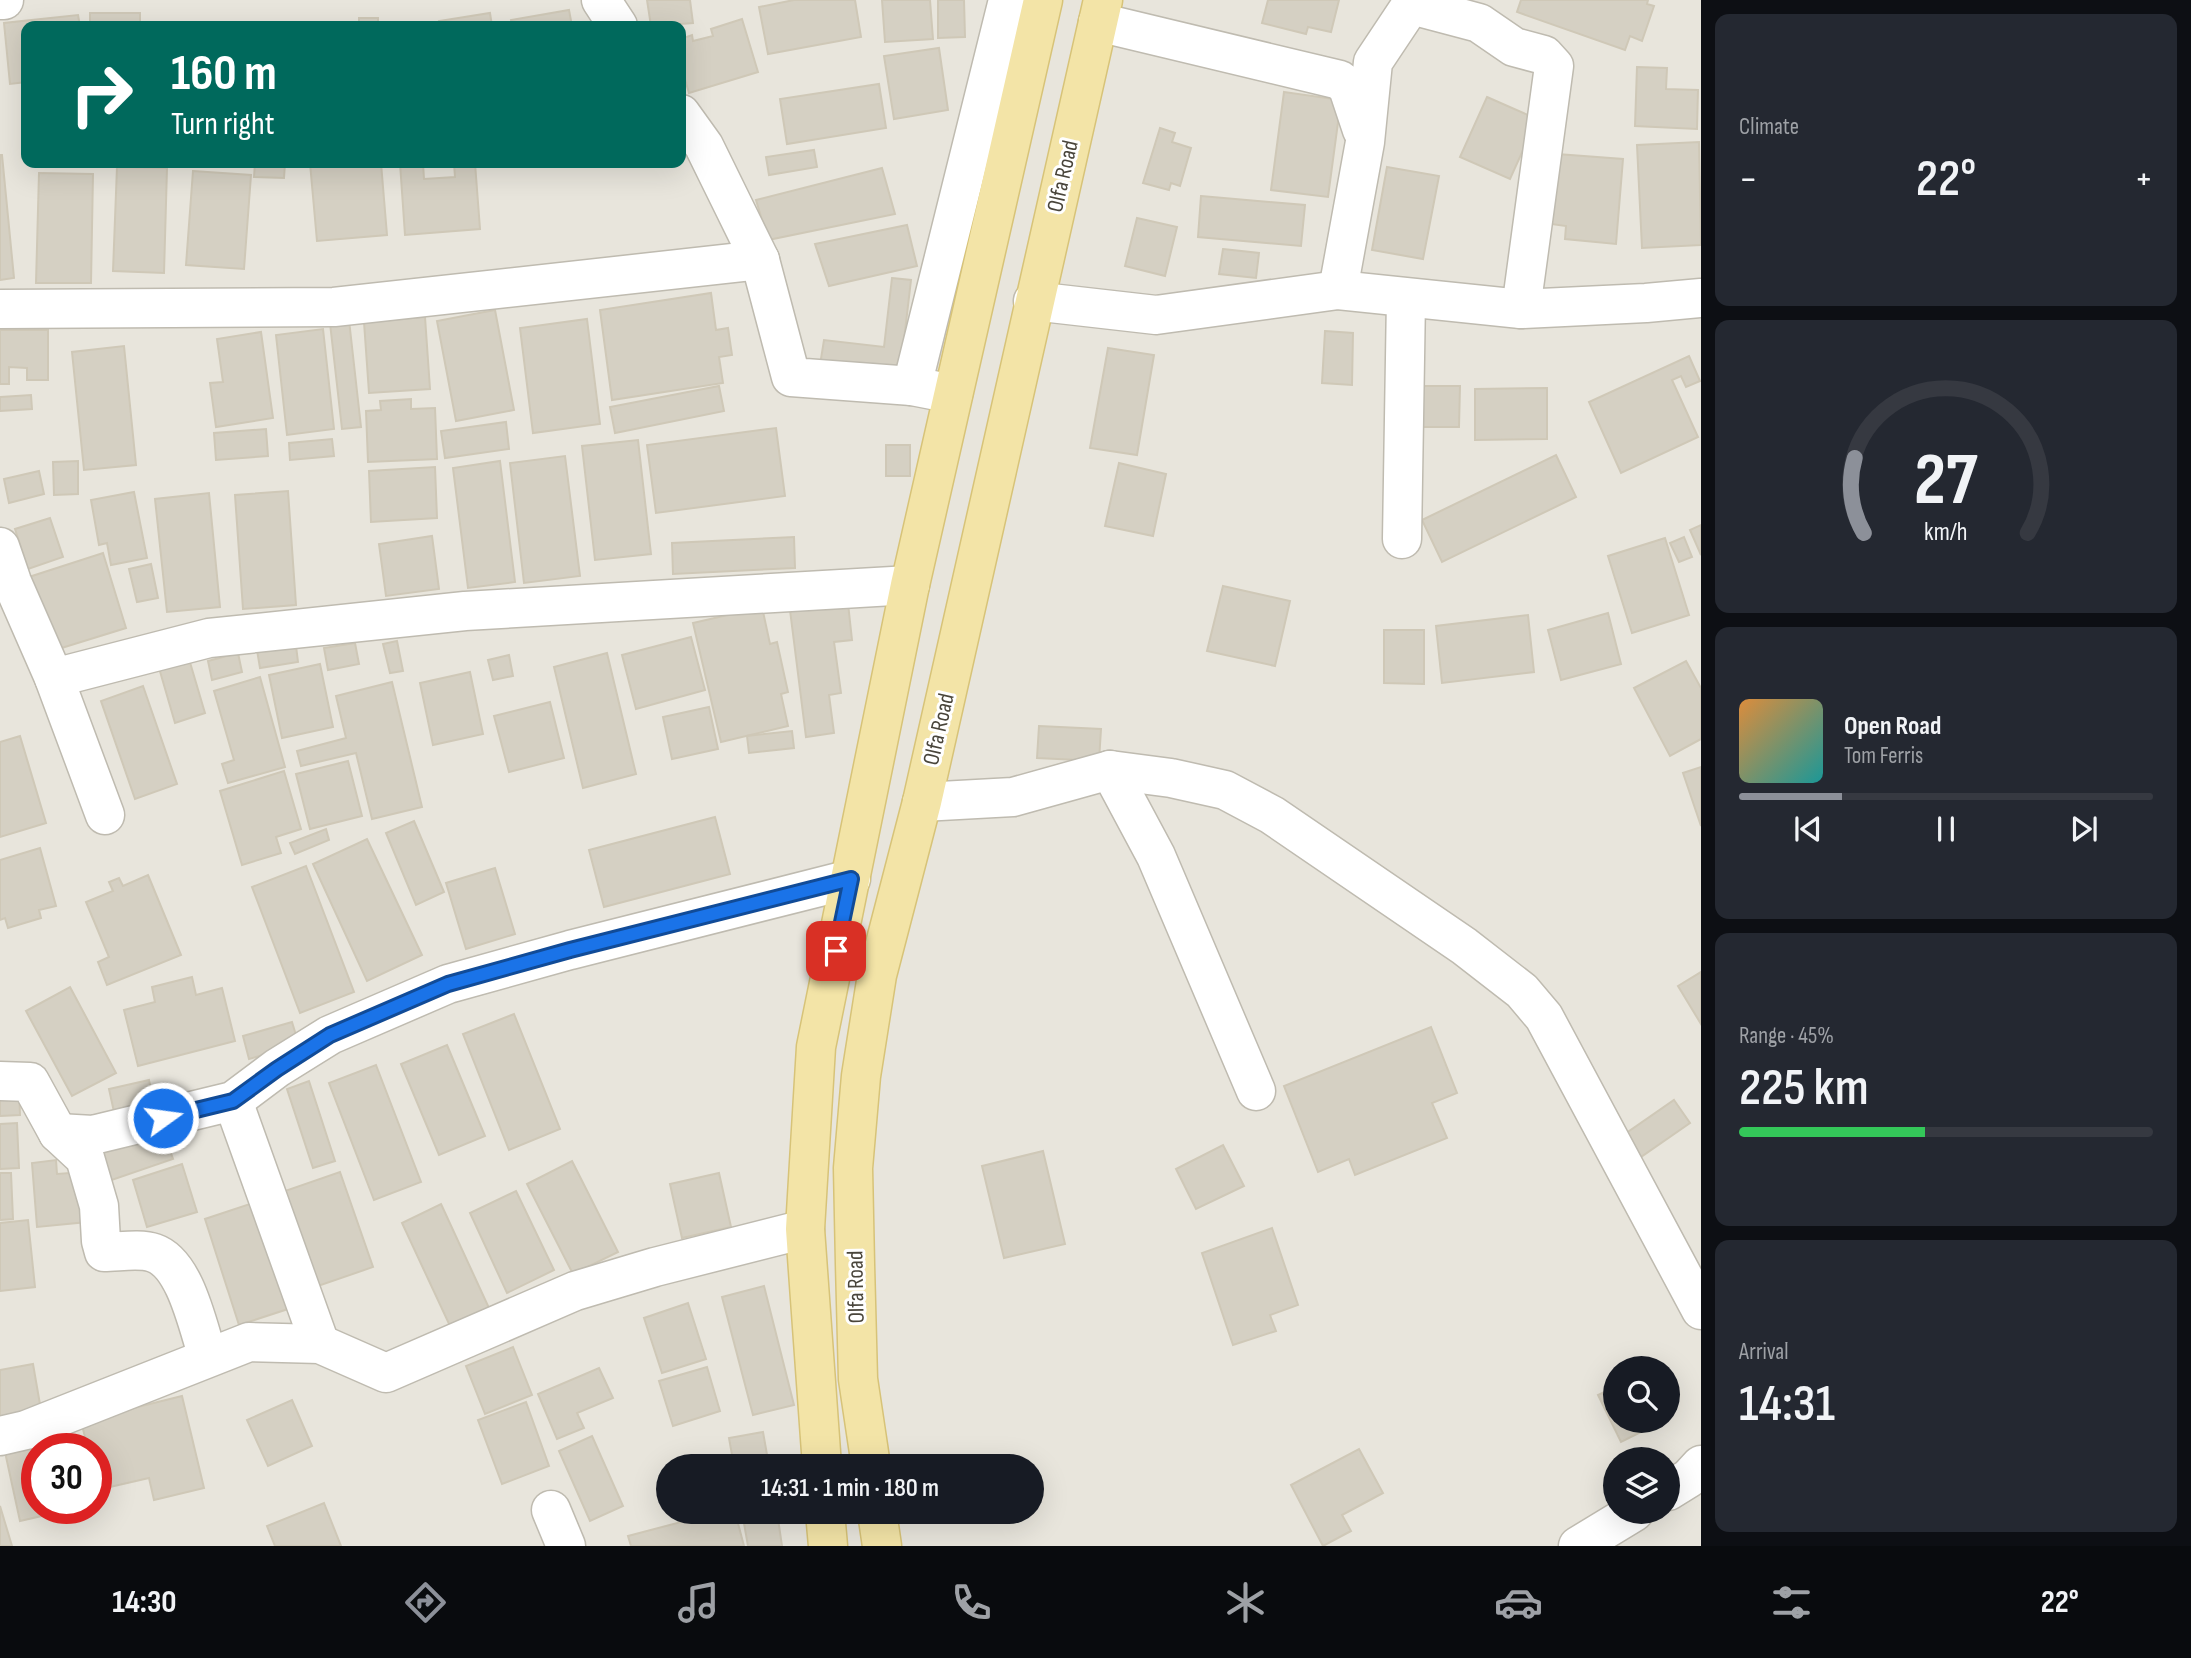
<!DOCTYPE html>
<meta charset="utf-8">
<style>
body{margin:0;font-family:"Sofia Sans Condensed",sans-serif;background:#242831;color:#f1f3f6;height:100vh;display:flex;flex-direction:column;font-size:26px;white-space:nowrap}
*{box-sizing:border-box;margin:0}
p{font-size:23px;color:#9ea1a6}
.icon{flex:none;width:38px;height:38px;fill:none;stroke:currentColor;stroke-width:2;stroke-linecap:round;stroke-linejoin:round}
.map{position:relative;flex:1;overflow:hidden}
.drawer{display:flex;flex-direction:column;gap:14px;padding:14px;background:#0d0f14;width:490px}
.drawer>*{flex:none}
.banner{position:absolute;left:21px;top:21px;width:665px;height:147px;border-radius:14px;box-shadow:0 7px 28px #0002;background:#00695c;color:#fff;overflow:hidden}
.buttons{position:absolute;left:1603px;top:1356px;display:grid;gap:14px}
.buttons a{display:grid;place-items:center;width:77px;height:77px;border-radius:50%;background:#171b24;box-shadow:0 7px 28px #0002;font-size:35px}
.speed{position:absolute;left:21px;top:1433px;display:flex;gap:14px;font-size:35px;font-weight:700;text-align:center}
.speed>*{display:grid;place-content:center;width:91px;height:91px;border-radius:50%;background:#171b24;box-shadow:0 7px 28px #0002;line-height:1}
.speed .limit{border:10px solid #d22;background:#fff;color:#111}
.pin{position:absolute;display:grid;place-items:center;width:60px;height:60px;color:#fff;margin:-30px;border-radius:14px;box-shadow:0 4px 10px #0006}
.me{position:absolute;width:77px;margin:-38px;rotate:76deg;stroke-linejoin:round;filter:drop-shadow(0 0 5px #0008)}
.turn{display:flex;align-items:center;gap:24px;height:147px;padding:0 35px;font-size:32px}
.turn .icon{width:91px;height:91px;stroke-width:2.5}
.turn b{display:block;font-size:49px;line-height:60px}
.big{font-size:52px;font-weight:600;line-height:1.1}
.drawer .card{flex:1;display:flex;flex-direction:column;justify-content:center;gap:10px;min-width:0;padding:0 24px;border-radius:14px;background:#242831}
.drawer .dial{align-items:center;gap:0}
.dial svg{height:182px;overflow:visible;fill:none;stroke:#363941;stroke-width:7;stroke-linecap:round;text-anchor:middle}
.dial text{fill:#f1f3f6;stroke:none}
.song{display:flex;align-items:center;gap:21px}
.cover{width:84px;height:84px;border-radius:10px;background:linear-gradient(135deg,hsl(30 70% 55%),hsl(180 70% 35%))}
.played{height:7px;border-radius:4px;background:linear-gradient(90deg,#8c9099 25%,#363941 25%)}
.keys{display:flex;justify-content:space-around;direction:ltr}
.heat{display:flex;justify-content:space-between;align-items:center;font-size:38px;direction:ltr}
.charge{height:10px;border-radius:5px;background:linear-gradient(90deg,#34c759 45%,#363941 0)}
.trip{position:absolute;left:656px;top:1454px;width:388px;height:70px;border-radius:35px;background:#171b24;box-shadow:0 7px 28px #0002;font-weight:600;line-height:70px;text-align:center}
.menu{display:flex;height:112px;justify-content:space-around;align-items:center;background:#090b0e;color:#9ea1a6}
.menu .icon{width:49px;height:49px}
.menu .selected{color:#8c9099}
.menu b{font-size:32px;color:#f1f3f6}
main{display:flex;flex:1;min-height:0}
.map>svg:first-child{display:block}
</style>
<main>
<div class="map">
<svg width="1701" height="1546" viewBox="0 0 1701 1546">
<rect width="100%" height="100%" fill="#f5f3ed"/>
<path fill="#e8e5dc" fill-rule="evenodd" d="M0,0H1701V1546H0ZM26,26H681V163H26ZM1615,1368H1668V1421H1615ZM37,1449H96V1508H37ZM1615,1460H1668V1512H1615ZM668,1466H1032V1512H668Z"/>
<g fill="#d5d0c3" stroke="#cfc8b7" stroke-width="2">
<polygon points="647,0 690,0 693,23 651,26"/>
<polygon points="794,0 855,0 861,37 768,54 759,7"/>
<polygon points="882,0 930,0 933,39 885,42"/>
<polygon points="938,0 964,0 965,37 938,38"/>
<polygon points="1268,0 1339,0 1331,32 1308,27 1306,34 1262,23"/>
<polygon points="1521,0 1648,0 1647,4 1654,6 1642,41 1630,36 1625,50 1517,12"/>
<polygon points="569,10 572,26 512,26 511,20"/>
<rect x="90" y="13" width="50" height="13"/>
<polygon points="490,13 492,26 440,26 439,21"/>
<polygon points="78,15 80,26 26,26 26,82 10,84 4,23"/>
<rect x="359" y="18" width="19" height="8"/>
<polygon points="742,19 758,72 689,93 681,66 681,39 692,35 693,41 713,36 711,29"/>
<polygon points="939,48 948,110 894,119 884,56"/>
<polygon points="1637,67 1667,68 1666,89 1698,90 1697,129 1635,126"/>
<polygon points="879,84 886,128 787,144 780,99"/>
<polygon points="1284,92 1341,100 1328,197 1271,190"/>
<polygon points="1487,97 1537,119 1510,179 1460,157"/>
<polygon points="1160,128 1175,133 1172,142 1191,148 1180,186 1171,183 1169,190 1143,183"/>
<polygon points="1699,142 1701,245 1642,248 1637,145"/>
<polygon points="814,150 817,167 769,175 766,157"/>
<polygon points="1557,154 1623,159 1616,244 1565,239 1566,226 1551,224"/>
<polygon points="0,155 2,155 14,278 0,280"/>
<polygon points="255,163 285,163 284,178 254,177"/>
<polygon points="310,163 381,163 387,235 317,241"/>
<polygon points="400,163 423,163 424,179 455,177 454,163 475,163 480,229 405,235"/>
<polygon points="117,167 167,168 164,273 113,271"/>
<polygon points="1387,167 1439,176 1423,259 1372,250"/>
<polygon points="882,168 895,214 768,240 756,200"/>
<polygon points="193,171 251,175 244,269 186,265"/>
<polygon points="39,173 93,174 91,283 36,283"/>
<polygon points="1201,196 1305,205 1301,246 1198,237"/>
<polygon points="1137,218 1177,227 1165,276 1125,266"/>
<polygon points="907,225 917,266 829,286 815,244"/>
<polygon points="1223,249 1259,253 1256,278 1219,274"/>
<polygon points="892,278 911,280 900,374 820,365 824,340 884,347"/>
<polygon points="711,293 716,330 728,328 732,355 719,357 723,383 612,400 600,310"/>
<polygon points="495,310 514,410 456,421 437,321"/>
<polygon points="425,317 430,389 369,393 364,322"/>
<polygon points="587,319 600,424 533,433 520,328"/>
<polygon points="349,320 361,427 342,429 330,323"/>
<polygon points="323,329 334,429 287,435 276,335"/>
<polygon points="0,330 48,330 48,380 27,380 27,368 9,367 9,384 0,384"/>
<polygon points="1325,331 1353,333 1352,385 1322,383"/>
<polygon points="261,332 273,418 216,427 210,383 223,382 217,339"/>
<polygon points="124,346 136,465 84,470 72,352"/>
<polygon points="1108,348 1154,355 1137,455 1090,448"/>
<polygon points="1689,356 1700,381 1686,387 1681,376 1672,380 1698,437 1621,473 1589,402"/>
<polygon points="719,386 724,411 615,433 610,407"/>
<polygon points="1411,386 1460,386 1459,427 1411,427"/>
<polygon points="1547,388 1547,439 1475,440 1475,389"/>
<polygon points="31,395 32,409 0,411 0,397"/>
<polygon points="411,399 411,409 435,408 437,459 368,462 366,411 381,410 380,401"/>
<polygon points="506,422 509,449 445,458 441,431"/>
<polygon points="776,428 785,496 656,513 647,445"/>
<polygon points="266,429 268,456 216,460 214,433"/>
<polygon points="332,439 334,456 290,460 289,443"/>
<polygon points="638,440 651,554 595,560 582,446"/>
<rect x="886" y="445" width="24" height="31"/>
<polygon points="1556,455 1576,497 1442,562 1422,520"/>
<polygon points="565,456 580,576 524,583 510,463"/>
<polygon points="78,461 78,494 54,495 53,462"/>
<polygon points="500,461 515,582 468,588 453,468"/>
<polygon points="1119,463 1166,474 1153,536 1105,526"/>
<polygon points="435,467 437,518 371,522 369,471"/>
<polygon points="39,471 44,494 9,503 4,479"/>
<polygon points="288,491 296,605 243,609 235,495"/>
<polygon points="134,492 147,558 111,565 107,543 99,545 91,500"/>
<polygon points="209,493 220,607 167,612 155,499"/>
<polygon points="50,518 63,557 28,569 15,529"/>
<polygon points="1701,525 1701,555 1690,530"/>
<polygon points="432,536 439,589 386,596 379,544"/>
<polygon points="794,537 795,568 673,574 672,543"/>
<polygon points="1684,537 1692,557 1679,562 1670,543"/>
<polygon points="1665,538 1689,615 1632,633 1608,556"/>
<polygon points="103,553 126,628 52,651 29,577"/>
<polygon points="151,564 158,598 137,602 129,569"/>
<polygon points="1223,586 1290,601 1275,666 1207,651"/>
<polygon points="847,594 852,640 834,642 841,693 829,695 834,733 806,737 789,602"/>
<polygon points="762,607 770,644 777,642 788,692 781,694 788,726 721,742 693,623"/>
<polygon points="1608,613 1621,664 1561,680 1548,630"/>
<polygon points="1528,615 1534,672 1442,683 1436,626"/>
<polygon points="1384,630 1424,630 1424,684 1384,683"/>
<polygon points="691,637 705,690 636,709 622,655"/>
<polygon points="295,638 298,662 260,668 257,650"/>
<polygon points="397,641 403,671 390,673 383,644"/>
<polygon points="355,643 359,664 328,670 324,648"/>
<polygon points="238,653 242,672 212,680 208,661"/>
<polygon points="607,653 636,774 583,788 554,667"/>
<polygon points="509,655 513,676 493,680 488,660"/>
<polygon points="189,659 205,713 175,723 159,668"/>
<polygon points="1686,661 1701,688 1701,739 1670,756 1634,688"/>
<polygon points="320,664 333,727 282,738 269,675"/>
<polygon points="470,672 483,734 433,745 420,683"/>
<polygon points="260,677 285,767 228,783 222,764 234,760 214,691"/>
<polygon points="392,682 422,807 372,819 356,753 301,766 297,751 346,738 336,696"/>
<polygon points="143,686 177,784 135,799 101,701"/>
<polygon points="550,702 564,758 509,772 494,716"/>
<polygon points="709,707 718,749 672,759 663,717"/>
<polygon points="1039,726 1101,729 1099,761 1037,758"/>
<polygon points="792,731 794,748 749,753 747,736"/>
<polygon points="20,736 46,823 0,837 0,742"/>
<polygon points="348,761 362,816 310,829 296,774"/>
<polygon points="1701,767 1701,826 1683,773"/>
<polygon points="284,771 301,829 276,837 281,853 242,865 220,791"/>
<polygon points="715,817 730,874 604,907 589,850"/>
<polygon points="414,821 444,892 416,905 386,833"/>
<polygon points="326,829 329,840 295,854 290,843"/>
<polygon points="367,839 422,955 367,981 313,864"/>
<polygon points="40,848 56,906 39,910 41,918 8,928 5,918 0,920 0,860"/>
<polygon points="306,866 354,992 300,1013 252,887"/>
<polygon points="495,868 515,934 466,949 446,883"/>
<polygon points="148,875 181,955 107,985 98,962 109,957 86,902 113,891 109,882 119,878 123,886"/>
<polygon points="1701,972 1701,1024 1678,986"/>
<polygon points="192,977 196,995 222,988 235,1041 138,1066 124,1010 155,1002 152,987"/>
<polygon points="70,987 116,1073 72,1096 26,1011"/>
<polygon points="514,1014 560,1129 509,1150 463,1034"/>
<polygon points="292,1022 299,1045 249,1059 243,1036"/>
<polygon points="1431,1027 1457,1093 1432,1103 1447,1138 1355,1175 1349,1159 1318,1172 1284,1086"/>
<polygon points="447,1045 485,1136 439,1155 401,1064"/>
<polygon points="376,1065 421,1182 374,1200 329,1083"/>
<polygon points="149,1080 156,1112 116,1121 109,1089"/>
<polygon points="309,1081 335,1161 313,1168 287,1089"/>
<polygon points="19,1087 20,1115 0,1116 0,1088"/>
<polygon points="1674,1100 1690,1123 1638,1159 1622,1136"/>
<polygon points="159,1120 173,1159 103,1183 90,1144"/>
<polygon points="17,1123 19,1168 0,1169 0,1124"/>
<polygon points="1223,1145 1244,1186 1196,1209 1176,1169"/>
<polygon points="1043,1151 1065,1244 1004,1258 982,1166"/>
<polygon points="56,1160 57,1174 83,1172 87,1222 37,1227 32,1163"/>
<polygon points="572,1161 618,1252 573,1274 527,1184"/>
<polygon points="182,1164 197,1212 147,1227 133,1180"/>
<polygon points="340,1172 373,1267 315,1287 282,1192"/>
<polygon points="0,1173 11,1173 13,1219 0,1220"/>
<polygon points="719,1173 731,1227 682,1238 670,1184"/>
<polygon points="516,1191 554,1270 507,1293 470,1213"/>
<polygon points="256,1202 291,1308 239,1325 205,1219"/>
<polygon points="441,1204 489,1308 450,1326 402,1223"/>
<polygon points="28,1220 35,1287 0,1291 0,1223"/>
<polygon points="1272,1228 1298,1305 1270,1315 1276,1331 1233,1345 1202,1253"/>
<polygon points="764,1286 794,1405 753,1415 722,1297"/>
<polygon points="688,1303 706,1359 662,1373 644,1318"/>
<polygon points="513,1347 532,1395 485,1414 466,1366"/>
<polygon points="33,1364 42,1416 0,1423 0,1370"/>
<polygon points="707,1367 720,1411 673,1426 659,1381"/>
<polygon points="599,1368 613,1398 577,1413 584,1428 557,1439 538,1394"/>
<polygon points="1615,1387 1615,1421 1663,1421 1621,1442 1598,1395"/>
<polygon points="182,1396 204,1488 154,1500 149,1478 97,1490 96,1449 88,1449 81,1421"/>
<polygon points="292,1400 312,1446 268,1466 247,1420"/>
<polygon points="526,1402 549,1466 502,1484 478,1420"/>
<polygon points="763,1432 769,1466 734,1466 729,1438"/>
<polygon points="592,1436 623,1506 590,1521 559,1451"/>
<polygon points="53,1442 54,1449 37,1449 37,1508 68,1510 20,1521 5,1452"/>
<polygon points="1359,1449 1383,1493 1342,1515 1351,1531 1323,1546 1291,1485"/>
<polygon points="324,1503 341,1546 275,1546 267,1526"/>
<polygon points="0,1506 12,1546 0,1546"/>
<polygon points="719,1512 735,1512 744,1546 631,1546 628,1536"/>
<polygon points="742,1512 777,1512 782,1546 748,1546"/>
</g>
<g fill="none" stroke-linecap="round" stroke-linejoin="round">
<g stroke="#bfbbb0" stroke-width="41">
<g id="minor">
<polyline points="0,0 4,0"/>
<polyline points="601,0 618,26"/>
<polyline points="1098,22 1340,80 1348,88 1362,130"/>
<polyline points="681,114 704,146 760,260 791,377 912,386 953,394"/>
<polyline points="1338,290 1365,142 1373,62 1411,5 1479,23 1514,47 1544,55 1554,66 1521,309"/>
<polyline points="1033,301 1156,315 1338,290 1521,309 1646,303 1701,298"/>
<polyline points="0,309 334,307 760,260"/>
<polyline points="912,386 1008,0"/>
<polyline points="1402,539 1406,298"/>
<polyline points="0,547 12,582 54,678 105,815"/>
<polyline points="54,678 209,638 465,611 910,585"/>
<polyline points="1110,770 1156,856 1256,1091"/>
<polyline points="922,802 1013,797 1110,770 1171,778 1225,790 1272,815 1464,946 1522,991 1544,1017 1701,1310"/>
<path d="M0,1081L30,1082L58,1133L85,1158L99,1206L101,1241L104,1252C119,1252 140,1248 154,1253C186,1264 198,1328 208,1357"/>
<polyline points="233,1101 320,1344"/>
<polyline points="58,1133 93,1135 233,1101 277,1068 330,1035 448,984 570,950 851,879"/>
<polyline points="0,1436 26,1430 249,1342 320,1344 386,1373 575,1291 655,1267 805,1229"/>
<polyline points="1668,1491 1689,1478 1701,1465"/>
<polyline points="551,1510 566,1546"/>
<polyline points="1578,1546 1634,1512"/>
</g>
</g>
<g stroke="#d7c378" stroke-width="41">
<g id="major">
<polyline points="822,1466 805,1229 816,1047 910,585 1043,0"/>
<polyline points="871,1466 858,1379 855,1264 853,1168 861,1076 877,975 922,802 1103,0"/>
<polyline points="825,1512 828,1546"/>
<polyline points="877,1512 882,1546"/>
</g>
</g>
<use href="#minor" stroke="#fff" stroke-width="38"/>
<use href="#major" stroke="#f3e4a7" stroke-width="38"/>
</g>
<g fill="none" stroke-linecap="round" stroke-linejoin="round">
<g stroke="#114b97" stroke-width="18">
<polyline id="route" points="163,1118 233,1101 277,1069 330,1035 448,984 570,950 851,879 836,951"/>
</g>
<use href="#route" stroke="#1a73e8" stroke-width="12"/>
</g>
<g text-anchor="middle" stroke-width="6" stroke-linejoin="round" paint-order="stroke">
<g font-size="23" fill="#49453b" stroke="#fff">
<text transform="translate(1062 176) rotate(-77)" y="8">Olfa Road</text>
<text transform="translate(938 729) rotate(-77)" y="8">Olfa Road</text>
<text transform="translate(855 1287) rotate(-91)" y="8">Olfa Road</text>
</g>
</g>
</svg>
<div class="buttons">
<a><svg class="icon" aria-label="search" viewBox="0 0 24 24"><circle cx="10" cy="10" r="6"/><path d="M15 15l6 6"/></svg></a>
<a><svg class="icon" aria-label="layers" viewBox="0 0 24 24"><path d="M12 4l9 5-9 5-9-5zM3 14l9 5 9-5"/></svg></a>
</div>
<div class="speed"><div class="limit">30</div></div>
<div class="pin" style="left:836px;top:951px;background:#d93025"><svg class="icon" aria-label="arrive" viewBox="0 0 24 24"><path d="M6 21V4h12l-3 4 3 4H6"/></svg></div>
<svg class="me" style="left:163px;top:1118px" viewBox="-20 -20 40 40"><circle r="17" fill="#1a73e8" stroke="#fff" stroke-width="3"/><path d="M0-11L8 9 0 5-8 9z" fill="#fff"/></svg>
<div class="trip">14:31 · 1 min · 180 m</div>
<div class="banner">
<div class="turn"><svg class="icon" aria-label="right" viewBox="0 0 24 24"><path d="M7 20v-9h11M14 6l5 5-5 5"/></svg><div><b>160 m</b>Turn right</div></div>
</div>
</div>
<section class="drawer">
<div class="card"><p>Climate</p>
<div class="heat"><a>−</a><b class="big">22°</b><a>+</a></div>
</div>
<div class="card dial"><svg viewBox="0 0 100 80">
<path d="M14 69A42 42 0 1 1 86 69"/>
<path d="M14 69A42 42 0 0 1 10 36" stroke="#8c9099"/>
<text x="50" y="56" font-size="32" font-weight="700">27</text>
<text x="50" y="72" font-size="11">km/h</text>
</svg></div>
<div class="card">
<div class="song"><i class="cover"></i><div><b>Open Road</b><p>Tom Ferris</p></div></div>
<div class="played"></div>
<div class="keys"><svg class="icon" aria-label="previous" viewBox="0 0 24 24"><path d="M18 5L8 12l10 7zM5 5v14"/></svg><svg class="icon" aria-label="pause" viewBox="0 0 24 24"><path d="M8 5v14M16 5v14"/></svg><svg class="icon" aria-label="next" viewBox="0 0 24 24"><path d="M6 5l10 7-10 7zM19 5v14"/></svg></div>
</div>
<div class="card"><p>Range · 45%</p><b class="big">225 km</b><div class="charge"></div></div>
<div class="card"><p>Arrival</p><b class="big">14:31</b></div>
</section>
</main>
<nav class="menu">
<b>14:30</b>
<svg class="icon selected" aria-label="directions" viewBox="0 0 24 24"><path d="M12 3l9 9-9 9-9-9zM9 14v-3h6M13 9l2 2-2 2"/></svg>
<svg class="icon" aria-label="music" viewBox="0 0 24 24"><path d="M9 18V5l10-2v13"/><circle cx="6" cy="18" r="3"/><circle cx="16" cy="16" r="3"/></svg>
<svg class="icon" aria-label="phone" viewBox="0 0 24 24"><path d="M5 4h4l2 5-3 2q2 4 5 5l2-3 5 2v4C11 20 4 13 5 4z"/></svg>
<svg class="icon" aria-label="climate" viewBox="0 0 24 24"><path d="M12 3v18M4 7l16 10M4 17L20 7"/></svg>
<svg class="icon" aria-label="car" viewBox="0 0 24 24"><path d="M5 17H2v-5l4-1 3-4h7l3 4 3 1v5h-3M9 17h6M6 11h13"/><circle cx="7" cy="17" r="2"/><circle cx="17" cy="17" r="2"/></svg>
<svg class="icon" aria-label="filters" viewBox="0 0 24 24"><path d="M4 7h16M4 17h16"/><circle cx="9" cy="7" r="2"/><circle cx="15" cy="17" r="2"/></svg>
<b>22°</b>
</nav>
